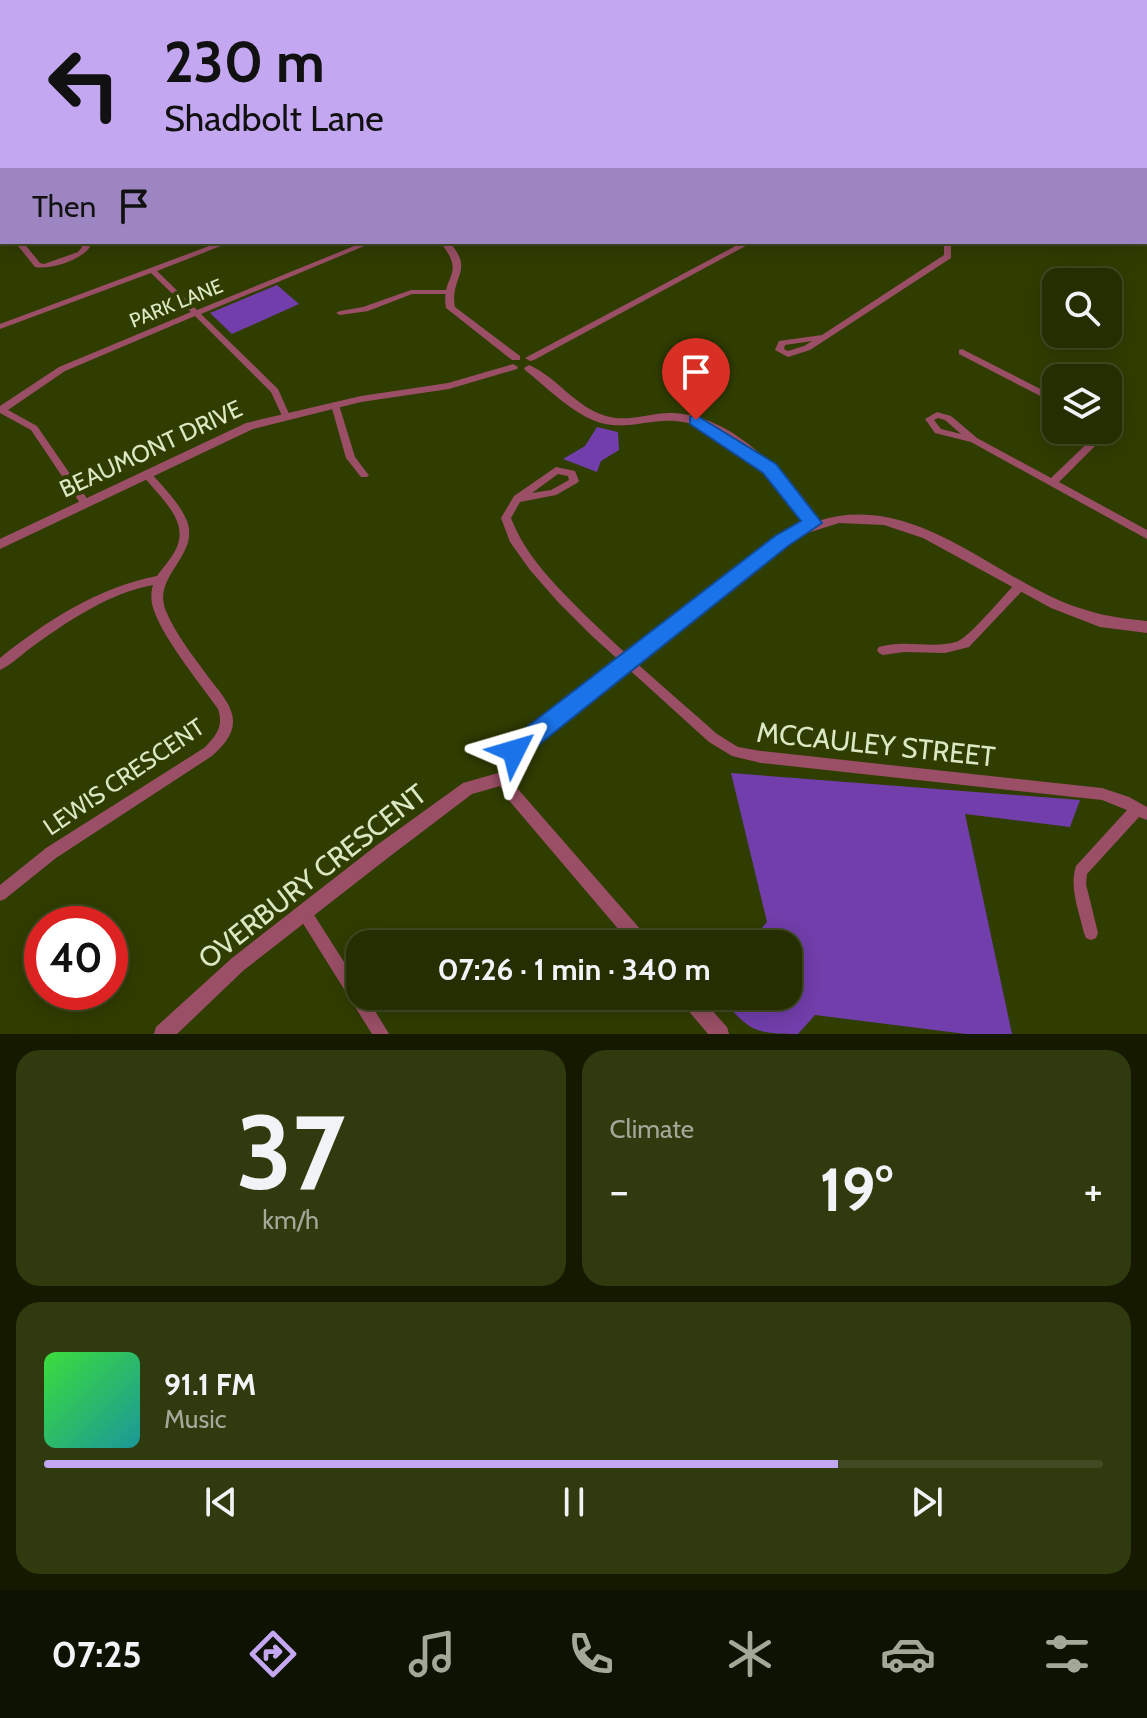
<!DOCTYPE html>
<meta charset="utf-8">
<style>
body{margin:0;font-family:Cabin,sans-serif;background:#303a0f;color:#f1f3f6;height:100vh;display:flex;flex-direction:column;font-size:30px;white-space:nowrap}
*{box-sizing:border-box;margin:0}
p{font-size:26px;color:#a3a899}
.icon{flex:none;width:44px;height:44px;fill:none;stroke:currentColor;stroke-width:2;stroke-linecap:round;stroke-linejoin:round}
.map{position:relative;height:1034px;overflow:hidden}
.sheet{display:flex;flex-direction:column;gap:16px;padding:16px;background:#141900;flex:1}
.sheet>*{flex:none}
.hud{position:absolute;left:0px;top:0px;width:1148px;height:244px;box-shadow:0 4px 20px #0003,0 0 0 2px #414a22;background:#c4a7f1;color:#111;overflow:hidden}
.tools{position:absolute;left:1042px;top:268px;display:grid;gap:16px}
.tools a{display:grid;place-items:center;width:80px;height:80px;border-radius:16px;background:#242e00;box-shadow:0 4px 20px #0003,0 0 0 2px #414a22;font-size:40px}
.speed{position:absolute;left:24px;top:906px;display:flex;gap:16px;font-size:40px;font-weight:700;text-align:center}
.speed>*{display:grid;place-content:center;width:104px;height:104px;border-radius:50%;background:#242e00;box-shadow:0 4px 20px #0003,0 0 0 2px #414a22;line-height:1}
.speed .limit{border:12px solid #d22;background:#fff;color:#111}
.pin{position:absolute;display:grid;place-items:center;width:68px;height:68px;color:#fff;margin:-82px -34px;border-radius:50% 50% 50% 0;rotate:-45deg;box-shadow:0 0 8px #0007}
.pin .icon{rotate:45deg}
.me{position:absolute;width:88px;margin:-44px;rotate:50deg;stroke-linejoin:round;filter:drop-shadow(0 0 6px #0008)}
.turn{display:flex;align-items:center;gap:28px;height:168px;padding:0 32px;font-size:36px}
.turn .icon{width:104px;height:104px;stroke-width:2.5}
.turn b{display:block;font-size:56px;line-height:68px}
.then{display:flex;align-items:center;height:76px;padding:0 32px;background:#0003;gap:16px;font-size:30px}
.big{font-size:60px;font-weight:700;line-height:1.1}
.sheet .card{flex:1;display:flex;flex-direction:column;justify-content:center;gap:12px;min-width:0;padding:0 28px;border-radius:24px;background:#303a0f}
.sheet .dial{align-items:center;gap:0}
.dial b{font-size:104px;line-height:1}
.song{display:flex;align-items:center;gap:24px}
.cover{width:96px;height:96px;border-radius:12px;background:linear-gradient(135deg,hsl(120 70% 55%),hsl(180 70% 35%))}
.played{height:8px;border-radius:4px;background:linear-gradient(90deg,#c4a7f1 75%,#414a22 75%)}
.keys{display:flex;justify-content:space-around;direction:ltr}
.heat{display:flex;justify-content:space-between;align-items:center;font-size:44px;direction:ltr}
.sheet .tiles{flex:1;display:grid;gap:16px;grid-template-columns:1fr 1fr}
.card:last-child{grid-column:span 2}
.trip{position:absolute;left:346px;top:930px;width:456px;height:80px;border-radius:24px;background:#242e00;box-shadow:0 4px 20px #0003,0 0 0 2px #414a22;font-weight:700;line-height:80px;text-align:center}
.menu{display:flex;height:128px;justify-content:space-around;align-items:center;background:#0e1200;color:#a3a899}
.menu .icon{width:56px;height:56px}
.menu .selected{color:#c4a7f1}
.menu b{font-size:36px;color:#f1f3f6}
.map>svg:first-child{display:block}
</style>
<div class="map">
<svg width="1147" height="1034" viewBox="0 0 1147 1034">
<rect width="100%" height="100%" fill="#303d00"/>
<g fill="#713eab">
<polygon points="277,285 299,304 232,334 210,313"/>
<polygon points="597,427 618,432 619,450 601,461 597,472 563,459 585,446"/>
<path d="M731,773L1080,800L1070,827L965,814L1012,1034H966L815,1015L798,1034C751,1034 750,1030 719,996H788V944H748L767,922Z"/>
</g>
<g fill="none" stroke-linecap="round" stroke-linejoin="round">
<g fill="#9a4f66" fill-rule="evenodd">
<rect x="1146" y="50" width="1" height="4"/>
<rect x="0" y="130" width="2" height="4"/>
<rect x="0" y="197" width="2" height="5"/>
<rect x="0" y="217" width="2" height="7"/>
<polygon points="0,238 2,238 2,242 4,242 0,243"/>
<path d="M15,242H23L40,263L44,264L78,252L82,247L78,242H86L90,247C81,260 51,270 35,267Z"/>
<polygon points="220,242 231,242 157,271 197,310 364,242 374,242 201,314 278,389 290,416 289,418 283,418 271,392 195,316 65,371 8,410 37,426 90,503 88,506 82,506 31,430 0,413 0,406 59,367 191,312 151,273 0,329 0,324"/>
<path d="M944,242L951,244V258L810,350L788,357L775,350L779,341L822,335L944,255ZM812,341L804,346L788,351L784,349L785,345Z"/>
<polygon points="411,290 449,290 453,292 449,294 412,294 368,311 340,315 336,313 340,311 363,307"/>
<polygon points="962,349 1056,397 1056,404 959,354 959,350"/>
<polygon points="335,402 339,405 355,457 367,473 369,475 367,477 361,477 346,458 331,405"/>
<path d="M937,412L951,416L977,438L1051,478L1101,430H1108L1109,428L1111,430L1059,482L1147,530V539L971,442L935,433L925,419ZM938,418L945,420L961,434L941,429L934,420Z"/>
<path d="M556,467L575,471L579,481L577,483L556,495L520,502L511,518C526,557 556,586 585,615C627,656 673,695 717,734L738,747L761,751L1102,788L1129,797L1147,807V820L1139,817L1087,874L1086,884L1098,933L1096,938L1091,940L1086,938L1084,933C1079,911 1069,888 1076,866L1127,810L1102,800L761,763L732,756L709,742L591,635L558,602L530,570L510,542L501,518L514,496ZM558,474L568,476L569,480L551,490L532,493Z"/>
<path d="M147,471L150,472C163,487 179,502 187,521C200,556 151,576 166,611C176,635 194,657 209,678C218,690 232,704 233,720C234,735 222,747 212,756L56,858L5,899L0,901V885L46,848L204,748C216,736 224,726 218,709C200,683 159,634 152,604C151,598 151,592 153,585C110,593 71,619 36,644C24,652 13,664 0,670V658C46,621 99,587 157,576C164,566 174,556 178,544C187,517 156,494 142,474Z"/>
<path d="M1019,583L1023,584L1024,587L1023,590L969,647L945,653L904,652L883,655L879,653L877,650L879,647C904,639 931,649 956,642C968,639 1004,595 1015,584Z"/>
<polygon points="304,905 309,907 360,987 360,996 366,996 389,1034 372,1034 299,917 297,912 299,907"/>
</g>
<g fill="#9a4f66" fill-rule="evenodd">
<rect x="0" y="169" width="2" height="5"/>
<path d="M440,242H449C476,271 449,277 455,307L520,356V360H512L446,308C440,275 468,276 440,242Z"/>
<polygon points="743,242 753,242 534,360 530,361 525,358"/>
<path d="M931,242H967C959,247 939,247 931,242Z"/>
<polygon points="513,364 518,367 517,369 449,389 361,402 253,429 0,549 0,539 246,423 361,396 448,383"/>
<path d="M529,365C557,377 575,407 606,416C628,423 651,412 673,413C735,416 785,474 818,521C910,492 984,569 1063,602C1093,614 1115,618 1147,621V633L1100,627L1051,608L923,538L884,525L839,523L795,537L530,746C518,758 508,770 517,788L648,938L651,944H631L507,798L500,786L472,794L389,857L244,970L177,1034H154L156,1027L232,958L377,845L463,783L498,773L505,754L520,736L787,531L807,524C778,483 729,425 675,421C650,419 626,430 601,423C572,414 549,389 525,370L524,368Z"/>
<polygon points="678,996 699,996 727,1027 729,1034 708,1034 681,1002"/>
</g>
<g fill="#cf587f" fill-rule="evenodd">
<polygon points="1036,0 1042,0 1043,2 1037,2"/>
<polygon points="1146,170 1147,171 1147,177 1146,176"/>
<rect x="1146" y="191" width="1" height="6"/>
</g>
</g>
<polygon fill="#1a73e8" stroke="#114b97" stroke-width="2" points="696,415 776,464 822,523 788,546 522,758 514,761 506,758 503,751 506,743 775,536 801,521 763,473 690,424 690,417"/>
<g text-anchor="middle" stroke-width="8" stroke-linejoin="round" paint-order="stroke">
<g font-size="20" fill="#dce8c3" stroke="#303d00">
<text transform="translate(176 303) rotate(-22)" y="7">PARK LANE</text>
</g>
<g font-size="24" fill="#dce8c3" stroke="#303d00">
<text transform="translate(151 449) rotate(-25)" y="8">BEAUMONT DRIVE</text>
<text transform="translate(124 777) rotate(-34)" y="8">LEWIS CRESCENT</text>
</g>
<g font-size="28" fill="#dce8c3" stroke="#303d00">
<text transform="translate(876 744) rotate(6)" y="10">MCCAULEY STREET</text>
<text transform="translate(312 876) rotate(-38)" y="10">OVERBURY CRESCENT</text>
</g>
</g>
</svg>
<div class="tools">
<a><svg class="icon" aria-label="search" viewBox="0 0 24 24"><circle cx="10" cy="10" r="6"/><path d="M15 15l6 6"/></svg></a>
<a><svg class="icon" aria-label="layers" viewBox="0 0 24 24"><path d="M12 4l9 5-9 5-9-5zM3 14l9 5 9-5"/></svg></a>
</div>
<div class="speed"><div class="limit">40</div></div>
<div class="pin" style="left:696px;top:420px;background:#d93025"><svg class="icon" aria-label="arrive" viewBox="0 0 24 24"><path d="M6 21V4h12l-3 4 3 4H6"/></svg></div>
<svg class="me" style="left:514px;top:751px" viewBox="-20 -20 40 40"><path d="M0-17L14 15 0 8-14 15z" fill="#1a73e8" stroke="#fff" stroke-width="4"/></svg>
<div class="trip">07:26 · 1 min · 340 m</div>
<div class="hud">
<div class="turn"><svg class="icon" aria-label="left" viewBox="0 0 24 24"><path d="M17 20v-9H6M10 6l-5 5 5 5"/></svg><div><b>230 m</b>Shadbolt Lane</div></div>
<div class="then">Then<svg class="icon" aria-label="arrive" viewBox="0 0 24 24"><path d="M6 21V4h12l-3 4 3 4H6"/></svg></div>
</div>
</div>
<section class="sheet">
<div class="tiles">
<div class="card dial"><b>37</b><p>km/h</p></div>
<div class="card"><p>Climate</p>
<div class="heat"><a>−</a><b class="big">19°</b><a>+</a></div>
</div>
<div class="card">
<div class="song"><i class="cover"></i><div><b>91.1 FM</b><p>Music</p></div></div>
<div class="played"></div>
<div class="keys"><svg class="icon" aria-label="previous" viewBox="0 0 24 24"><path d="M18 5L8 12l10 7zM5 5v14"/></svg><svg class="icon" aria-label="pause" viewBox="0 0 24 24"><path d="M8 5v14M16 5v14"/></svg><svg class="icon" aria-label="next" viewBox="0 0 24 24"><path d="M6 5l10 7-10 7zM19 5v14"/></svg></div>
</div>
</div>
</section>
<nav class="menu">
<b>07:25</b>
<svg class="icon selected" aria-label="directions" viewBox="0 0 24 24"><path d="M12 3l9 9-9 9-9-9zM9 14v-3h6M13 9l2 2-2 2"/></svg>
<svg class="icon" aria-label="music" viewBox="0 0 24 24"><path d="M9 18V5l10-2v13"/><circle cx="6" cy="18" r="3"/><circle cx="16" cy="16" r="3"/></svg>
<svg class="icon" aria-label="phone" viewBox="0 0 24 24"><path d="M5 4h4l2 5-3 2q2 4 5 5l2-3 5 2v4C11 20 4 13 5 4z"/></svg>
<svg class="icon" aria-label="climate" viewBox="0 0 24 24"><path d="M12 3v18M4 7l16 10M4 17L20 7"/></svg>
<svg class="icon" aria-label="car" viewBox="0 0 24 24"><path d="M5 17H2v-5l4-1 3-4h7l3 4 3 1v5h-3M9 17h6M6 11h13"/><circle cx="7" cy="17" r="2"/><circle cx="17" cy="17" r="2"/></svg>
<svg class="icon" aria-label="filters" viewBox="0 0 24 24"><path d="M4 7h16M4 17h16"/><circle cx="9" cy="7" r="2"/><circle cx="15" cy="17" r="2"/></svg>
</nav>
